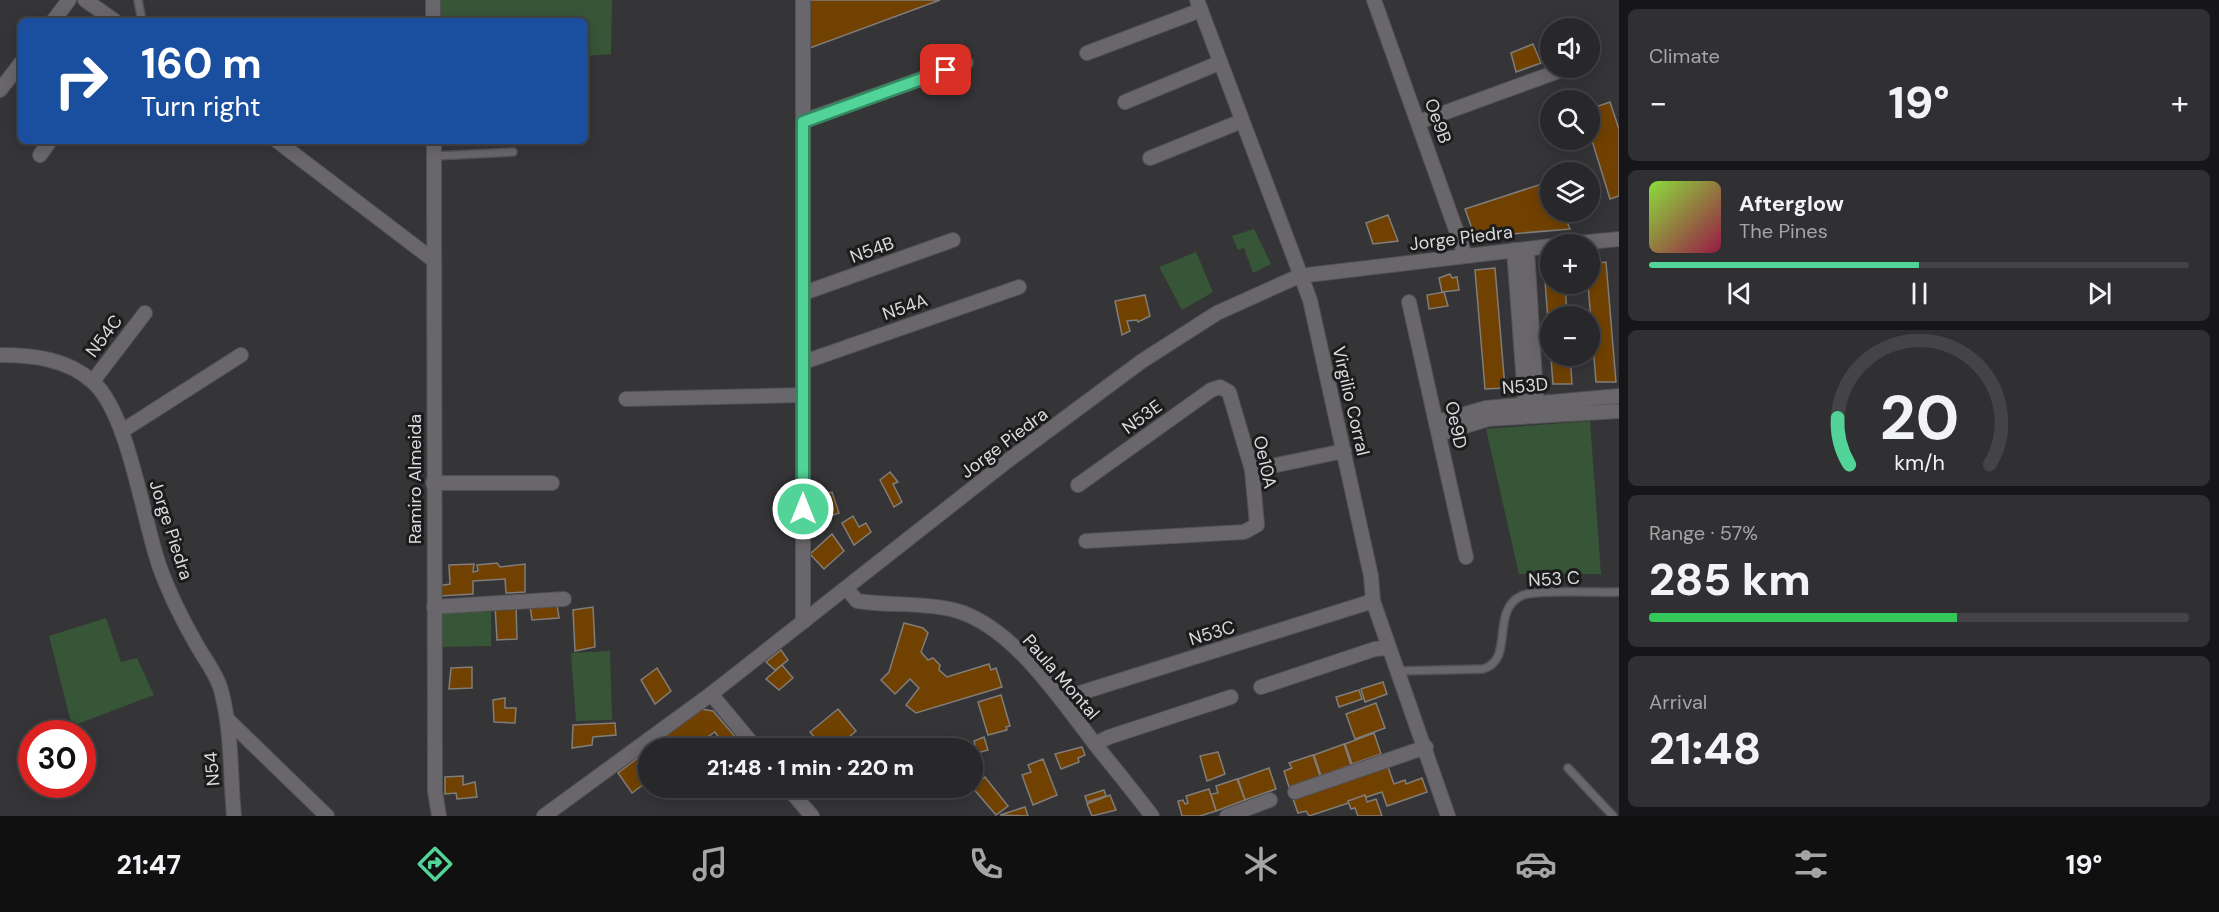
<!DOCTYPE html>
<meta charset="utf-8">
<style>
body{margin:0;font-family:"DM Sans",sans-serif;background:#302f31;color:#f1f3f6;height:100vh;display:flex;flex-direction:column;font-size:22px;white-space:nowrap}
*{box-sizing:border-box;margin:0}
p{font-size:20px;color:#a5a5a8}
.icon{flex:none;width:33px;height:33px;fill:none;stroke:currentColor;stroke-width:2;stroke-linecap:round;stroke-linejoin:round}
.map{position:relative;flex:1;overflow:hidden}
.details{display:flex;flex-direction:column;gap:9px;padding:9px;background:#161517;width:600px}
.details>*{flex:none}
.top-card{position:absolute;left:18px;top:18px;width:570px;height:126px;border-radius:9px;box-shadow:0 3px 15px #0003,0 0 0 2px #444446;background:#1a4fa0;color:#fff;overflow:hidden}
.tools{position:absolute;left:1540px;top:18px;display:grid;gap:12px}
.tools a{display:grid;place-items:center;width:60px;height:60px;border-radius:50%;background:#282729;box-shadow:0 3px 15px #0003,0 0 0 2px #444446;font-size:30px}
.speed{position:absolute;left:18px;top:720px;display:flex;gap:12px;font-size:30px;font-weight:700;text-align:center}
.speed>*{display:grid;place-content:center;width:78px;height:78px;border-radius:50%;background:#282729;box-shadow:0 3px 15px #0003,0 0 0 2px #444446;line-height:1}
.speed .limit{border:9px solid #d22;background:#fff;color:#111}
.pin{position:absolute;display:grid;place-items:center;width:51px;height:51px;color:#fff;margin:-26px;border-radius:12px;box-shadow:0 3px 9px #0006}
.me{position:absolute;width:66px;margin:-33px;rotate:0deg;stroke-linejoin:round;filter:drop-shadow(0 0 4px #0008)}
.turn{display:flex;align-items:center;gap:21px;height:126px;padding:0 24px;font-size:27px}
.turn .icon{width:78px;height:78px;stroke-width:2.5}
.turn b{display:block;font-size:42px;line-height:51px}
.big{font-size:45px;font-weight:800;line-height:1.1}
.details .tile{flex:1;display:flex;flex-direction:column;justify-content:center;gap:9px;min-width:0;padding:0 21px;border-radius:9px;background:#302f31}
.details .dial{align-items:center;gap:0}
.dial svg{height:156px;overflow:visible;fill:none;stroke:#444446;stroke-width:7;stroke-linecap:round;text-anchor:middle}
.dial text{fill:#f1f3f6;stroke:none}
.song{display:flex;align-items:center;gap:18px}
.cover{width:72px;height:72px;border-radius:9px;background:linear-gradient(135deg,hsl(90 70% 55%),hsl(340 70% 35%))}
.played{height:6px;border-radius:3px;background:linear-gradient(90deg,#52d397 50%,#444446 50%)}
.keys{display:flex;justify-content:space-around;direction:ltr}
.heat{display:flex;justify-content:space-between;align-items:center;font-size:33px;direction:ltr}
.charge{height:9px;border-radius:4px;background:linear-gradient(90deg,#34c759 57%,#444446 0)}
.trip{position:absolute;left:638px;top:738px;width:345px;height:60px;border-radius:30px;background:#282729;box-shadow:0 3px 15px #0003,0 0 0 2px #444446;font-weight:800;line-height:60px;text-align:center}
.tab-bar{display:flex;height:96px;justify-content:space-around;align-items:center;background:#101010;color:#a5a5a8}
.tab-bar .icon{width:42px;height:42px}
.tab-bar .on{color:#52d397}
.tab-bar b{font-size:27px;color:#f1f3f6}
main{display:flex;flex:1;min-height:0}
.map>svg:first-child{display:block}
</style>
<main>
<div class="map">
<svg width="1619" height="816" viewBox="0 0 1619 816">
<rect width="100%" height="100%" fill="#353437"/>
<g fill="#375638">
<polygon points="439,0 612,0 611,54 585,56 585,21 440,21"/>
<polygon points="1254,229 1271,264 1253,273 1244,248 1238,250 1232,236"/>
<polygon points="1196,252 1213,292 1182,310 1159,267"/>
<polygon points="1590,421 1601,574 1519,574 1486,429"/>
<polygon points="440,611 491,612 491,646 440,647"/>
<polygon points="106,618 121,662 137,658 154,695 72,726 49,636"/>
<polygon points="610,651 612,720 576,721 571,653"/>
</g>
<g fill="#714101" stroke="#807d7a" stroke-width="1.5">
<polygon points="809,0 940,0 810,48"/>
<polygon points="1533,44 1541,63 1516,72 1511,53"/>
<polygon points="1610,102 1619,129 1619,196 1610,199 1590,134 1590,109"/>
<polygon points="1551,181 1551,212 1563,212 1570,229 1475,237 1465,209"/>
<polygon points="1388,215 1398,241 1373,244 1366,223"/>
<polygon points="1606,262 1616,382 1596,382 1588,284 1590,284 1590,264"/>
<polygon points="1495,268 1505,388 1485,389 1475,270"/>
<polygon points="1551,268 1551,284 1565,284 1567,316 1551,316 1551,356 1570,356 1572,384 1553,384 1544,269"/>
<polygon points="1450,274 1452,278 1457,277 1459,290 1442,292 1439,278"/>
<polygon points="1444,292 1448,306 1429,309 1427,295"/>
<polygon points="1145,295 1150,316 1138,322 1137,320 1127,321 1130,331 1122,335 1115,301"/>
<polygon points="890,472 898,482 893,484 902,502 894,507 880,480"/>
<polygon points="832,492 839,513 816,521 813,499"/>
<polygon points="853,516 859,527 866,523 871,532 854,545 842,523"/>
<polygon points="832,534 844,551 824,569 810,554"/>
<polygon points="497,563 500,567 525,564 525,592 506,593 505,579 473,581 473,594 440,596 438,586 450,584 449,565 474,564 473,572 478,571 477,565"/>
<polygon points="557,604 559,618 532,620 530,606"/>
<polygon points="495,605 516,605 517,639 497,640"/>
<polygon points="593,607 595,647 575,651 573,610"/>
<polygon points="904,623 923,628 928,633 921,652 928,660 933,658 940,665 939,670 947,677 989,664 991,670 996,668 1002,687 916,713 906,705 919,688 910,679 895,694 881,680 889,672"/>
<polygon points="781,650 788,660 775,670 766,662"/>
<polygon points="782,665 793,678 779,690 766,679"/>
<polygon points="472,667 472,688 449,689 451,668"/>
<polygon points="657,668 671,691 655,704 641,680"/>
<polygon points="1383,682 1387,694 1365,702 1361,689"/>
<polygon points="1359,690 1362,699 1339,707 1336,697"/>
<polygon points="1001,695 1010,726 1006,727 1007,730 988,735 978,702"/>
<polygon points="505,698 505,708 516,708 515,723 494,722 493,700"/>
<polygon points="1376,703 1385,728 1355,739 1346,714"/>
<polygon points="701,709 713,711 738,740 726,748 715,732 691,748 650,748"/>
<polygon points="838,709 856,731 836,748 824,748 810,732"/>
<polygon points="615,723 616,735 593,737 592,745 572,748 573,725"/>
<polygon points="1374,733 1381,754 1352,764 1345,744"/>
<polygon points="984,737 988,750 977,753 974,741"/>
<polygon points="1344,744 1351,765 1321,776 1314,755"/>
<polygon points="1082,747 1085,755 1078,758 1079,762 1061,769 1055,754"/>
<polygon points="648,750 648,781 632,793 618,773"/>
<polygon points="1218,752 1225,774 1207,781 1200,756"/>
<polygon points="1313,755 1320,776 1289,787 1284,771 1292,768 1289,763"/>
<polygon points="1043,759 1057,795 1033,805 1022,775 1031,772 1028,765"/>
<polygon points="1387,764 1394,784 1405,780 1406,784 1422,778 1427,792 1387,806 1382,792 1309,816 1306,811 1298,813 1292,796"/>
<polygon points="1269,768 1276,789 1245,800 1238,779"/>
<polygon points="463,776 463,785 475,782 477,797 457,799 456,793 445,794 445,777"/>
<polygon points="985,777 1008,806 996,815 972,787"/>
<polygon points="1237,779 1245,800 1216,811 1211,794 1218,793 1216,786"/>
<polygon points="1209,789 1216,811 1200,816 1182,816 1178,801 1183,800 1185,804 1188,803 1186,796"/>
<polygon points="1104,790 1106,796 1087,802 1085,796"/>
<polygon points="1110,795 1116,810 1092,816 1087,804"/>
<polygon points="1365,795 1367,802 1376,799 1382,816 1358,816 1355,808 1351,809 1348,801"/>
<polygon points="1025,807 1028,816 1000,815"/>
</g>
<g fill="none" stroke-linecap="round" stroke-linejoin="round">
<g stroke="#525153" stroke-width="10">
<g id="service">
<polyline points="138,0 142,21"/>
<polyline points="434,156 513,152"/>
<path d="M1398,671L1483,669C1515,660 1490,611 1521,596C1535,589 1598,593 1619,592"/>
<polyline points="1568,768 1613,816"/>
</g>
</g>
<g stroke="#525153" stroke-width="16">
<g id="minor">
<polyline points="85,0 115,21"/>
<polyline points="433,0 433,21"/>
<polyline points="803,0 803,622"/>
<polyline points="1197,0 1310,300 1371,576 1373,601 1448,816"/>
<polyline points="1374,0 1465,255"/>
<polyline points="53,21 69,0"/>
<polyline points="1087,53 1201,10"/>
<polyline points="0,90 21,63"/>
<polyline points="1125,102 1219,63"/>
<polyline points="803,121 966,63"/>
<polyline points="1419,122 1559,71"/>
<polyline points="277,141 432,259"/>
<polyline points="434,141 435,791 439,816"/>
<polyline points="40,155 50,141"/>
<polyline points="1150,158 1242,121"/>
<polyline points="1569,244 1619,239"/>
<polyline points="1527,249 1537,411"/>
<polyline points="1514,250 1526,412"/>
<polyline points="804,293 953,240"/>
<polyline points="1409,302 1466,557"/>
<path d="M0,355C33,355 68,359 93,382C129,414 143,521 160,568C169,593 182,619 195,642C203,657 217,674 221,690C232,730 230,774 234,816"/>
<polyline points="804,362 1019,287"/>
<polyline points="93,381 145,313"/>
<polyline points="626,399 803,395"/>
<polyline points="1437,422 1486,408 1619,396"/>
<polyline points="122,431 241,355"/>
<polyline points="1439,434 1488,419 1619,411"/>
<polyline points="1252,470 1344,451"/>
<polyline points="433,483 552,483"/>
<polyline points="1078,485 1211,390 1220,387 1229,392 1252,470 1257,525 1244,532 1086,541"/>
<path d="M847,589L857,601C889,606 923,602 954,610C1012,625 1060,699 1095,744C1114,768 1134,792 1152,816"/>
<polyline points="434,607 564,599"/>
<polyline points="1261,687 1375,649 1388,648"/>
<polyline points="711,694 756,748"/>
<polyline points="1061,699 1373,601"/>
<polyline points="227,719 327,816"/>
<polyline points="1095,744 1109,737 1231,697"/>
<polyline points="788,788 812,816"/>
<polyline points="1295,792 1426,747"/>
<polyline points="544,816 711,694 1006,462 1142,361 1217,313 1299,276 1551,246"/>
<polyline points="1227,816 1270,800"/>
</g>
</g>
<use href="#service" stroke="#69676b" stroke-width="7"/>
<use href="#minor" stroke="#69676b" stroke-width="14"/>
</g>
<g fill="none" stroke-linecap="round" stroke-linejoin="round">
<g stroke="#358962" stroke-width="15">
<polyline id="route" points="803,509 803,122 946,70"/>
</g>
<use href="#route" stroke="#52d397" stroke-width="10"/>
</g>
<g text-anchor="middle" stroke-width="6" stroke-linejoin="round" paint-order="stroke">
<g font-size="18" fill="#dcdbdd" stroke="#1c1c1d">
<text transform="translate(1438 121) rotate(70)" y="6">Oe9B</text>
<text transform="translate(1461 238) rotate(-7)" y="6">Jorge Piedra</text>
<text transform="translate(872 250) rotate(-20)" y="6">N54B</text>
<text transform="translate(905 307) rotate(-19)" y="6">N54A</text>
<text transform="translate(104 336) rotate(-53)" y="6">N54C</text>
<text transform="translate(1525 386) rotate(-5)" y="6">N53D</text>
<text transform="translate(1351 401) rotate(77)" y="6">Virgilio Corral</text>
<text transform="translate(1142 417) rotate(-36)" y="6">N53E</text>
<text transform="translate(1456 425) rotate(78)" y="6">Oe9D</text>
<text transform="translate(1004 443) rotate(-37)" y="6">Jorge Piedra</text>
<text transform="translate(1265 462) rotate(78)" y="6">Oe10A</text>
<text transform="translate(415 479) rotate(-90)" y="6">Ramiro Almeida</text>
<text transform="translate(171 530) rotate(72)" y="6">Jorge Piedra</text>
<text transform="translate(1554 579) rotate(-3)" y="6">N53 C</text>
<text transform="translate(1212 633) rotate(-17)" y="6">N53C</text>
<text transform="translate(1061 677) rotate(49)" y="6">Paula Montal</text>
<text transform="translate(212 769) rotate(-95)" y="6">N54</text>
</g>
</g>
</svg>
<div class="tools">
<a><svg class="icon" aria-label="sound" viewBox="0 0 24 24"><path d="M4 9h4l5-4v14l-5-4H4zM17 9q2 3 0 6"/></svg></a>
<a><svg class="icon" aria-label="search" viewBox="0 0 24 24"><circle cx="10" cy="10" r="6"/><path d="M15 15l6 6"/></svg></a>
<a><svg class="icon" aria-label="layers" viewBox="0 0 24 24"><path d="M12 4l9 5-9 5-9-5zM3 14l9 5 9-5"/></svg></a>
<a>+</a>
<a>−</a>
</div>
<div class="speed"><div class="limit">30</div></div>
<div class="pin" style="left:946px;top:70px;background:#d93025"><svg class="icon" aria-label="arrive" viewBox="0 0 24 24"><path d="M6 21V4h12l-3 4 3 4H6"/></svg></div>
<svg class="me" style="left:803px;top:509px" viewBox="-20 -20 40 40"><circle r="17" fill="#52d397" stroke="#fff" stroke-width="3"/><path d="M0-11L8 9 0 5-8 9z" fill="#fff"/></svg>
<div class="trip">21:48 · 1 min · 220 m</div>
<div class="top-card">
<div class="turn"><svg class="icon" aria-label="right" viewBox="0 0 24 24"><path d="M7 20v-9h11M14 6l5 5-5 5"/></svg><div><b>160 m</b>Turn right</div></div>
</div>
</div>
<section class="details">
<div class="tile"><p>Climate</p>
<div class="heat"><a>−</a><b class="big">19°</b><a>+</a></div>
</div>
<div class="tile">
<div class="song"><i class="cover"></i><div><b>Afterglow</b><p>The Pines</p></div></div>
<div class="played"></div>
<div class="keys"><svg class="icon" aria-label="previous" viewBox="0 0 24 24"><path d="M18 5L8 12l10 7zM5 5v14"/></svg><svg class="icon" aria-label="pause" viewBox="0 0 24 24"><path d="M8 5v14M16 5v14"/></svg><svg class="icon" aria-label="next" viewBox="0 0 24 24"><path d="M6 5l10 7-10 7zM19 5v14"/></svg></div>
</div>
<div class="tile dial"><svg viewBox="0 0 100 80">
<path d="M14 69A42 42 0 1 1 86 69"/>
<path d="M14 69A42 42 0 0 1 8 45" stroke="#52d397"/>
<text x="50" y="56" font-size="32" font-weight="700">20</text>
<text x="50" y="72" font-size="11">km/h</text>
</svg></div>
<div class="tile"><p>Range · 57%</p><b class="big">285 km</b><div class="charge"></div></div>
<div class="tile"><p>Arrival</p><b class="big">21:48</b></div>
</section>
</main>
<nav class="tab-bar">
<b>21:47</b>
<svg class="icon on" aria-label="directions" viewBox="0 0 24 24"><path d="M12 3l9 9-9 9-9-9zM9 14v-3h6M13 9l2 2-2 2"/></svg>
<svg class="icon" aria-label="music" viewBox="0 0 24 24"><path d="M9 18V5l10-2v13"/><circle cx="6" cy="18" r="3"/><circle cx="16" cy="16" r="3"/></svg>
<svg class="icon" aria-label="phone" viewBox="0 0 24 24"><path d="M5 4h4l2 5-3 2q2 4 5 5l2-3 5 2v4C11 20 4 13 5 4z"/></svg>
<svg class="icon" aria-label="climate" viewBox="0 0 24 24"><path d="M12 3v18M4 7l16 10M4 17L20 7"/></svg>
<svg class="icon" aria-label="car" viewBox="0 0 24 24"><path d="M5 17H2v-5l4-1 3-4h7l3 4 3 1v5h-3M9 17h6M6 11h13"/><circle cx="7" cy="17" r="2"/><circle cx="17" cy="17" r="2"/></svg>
<svg class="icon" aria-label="filters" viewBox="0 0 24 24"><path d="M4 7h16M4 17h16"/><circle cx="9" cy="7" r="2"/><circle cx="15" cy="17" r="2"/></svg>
<b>19°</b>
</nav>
